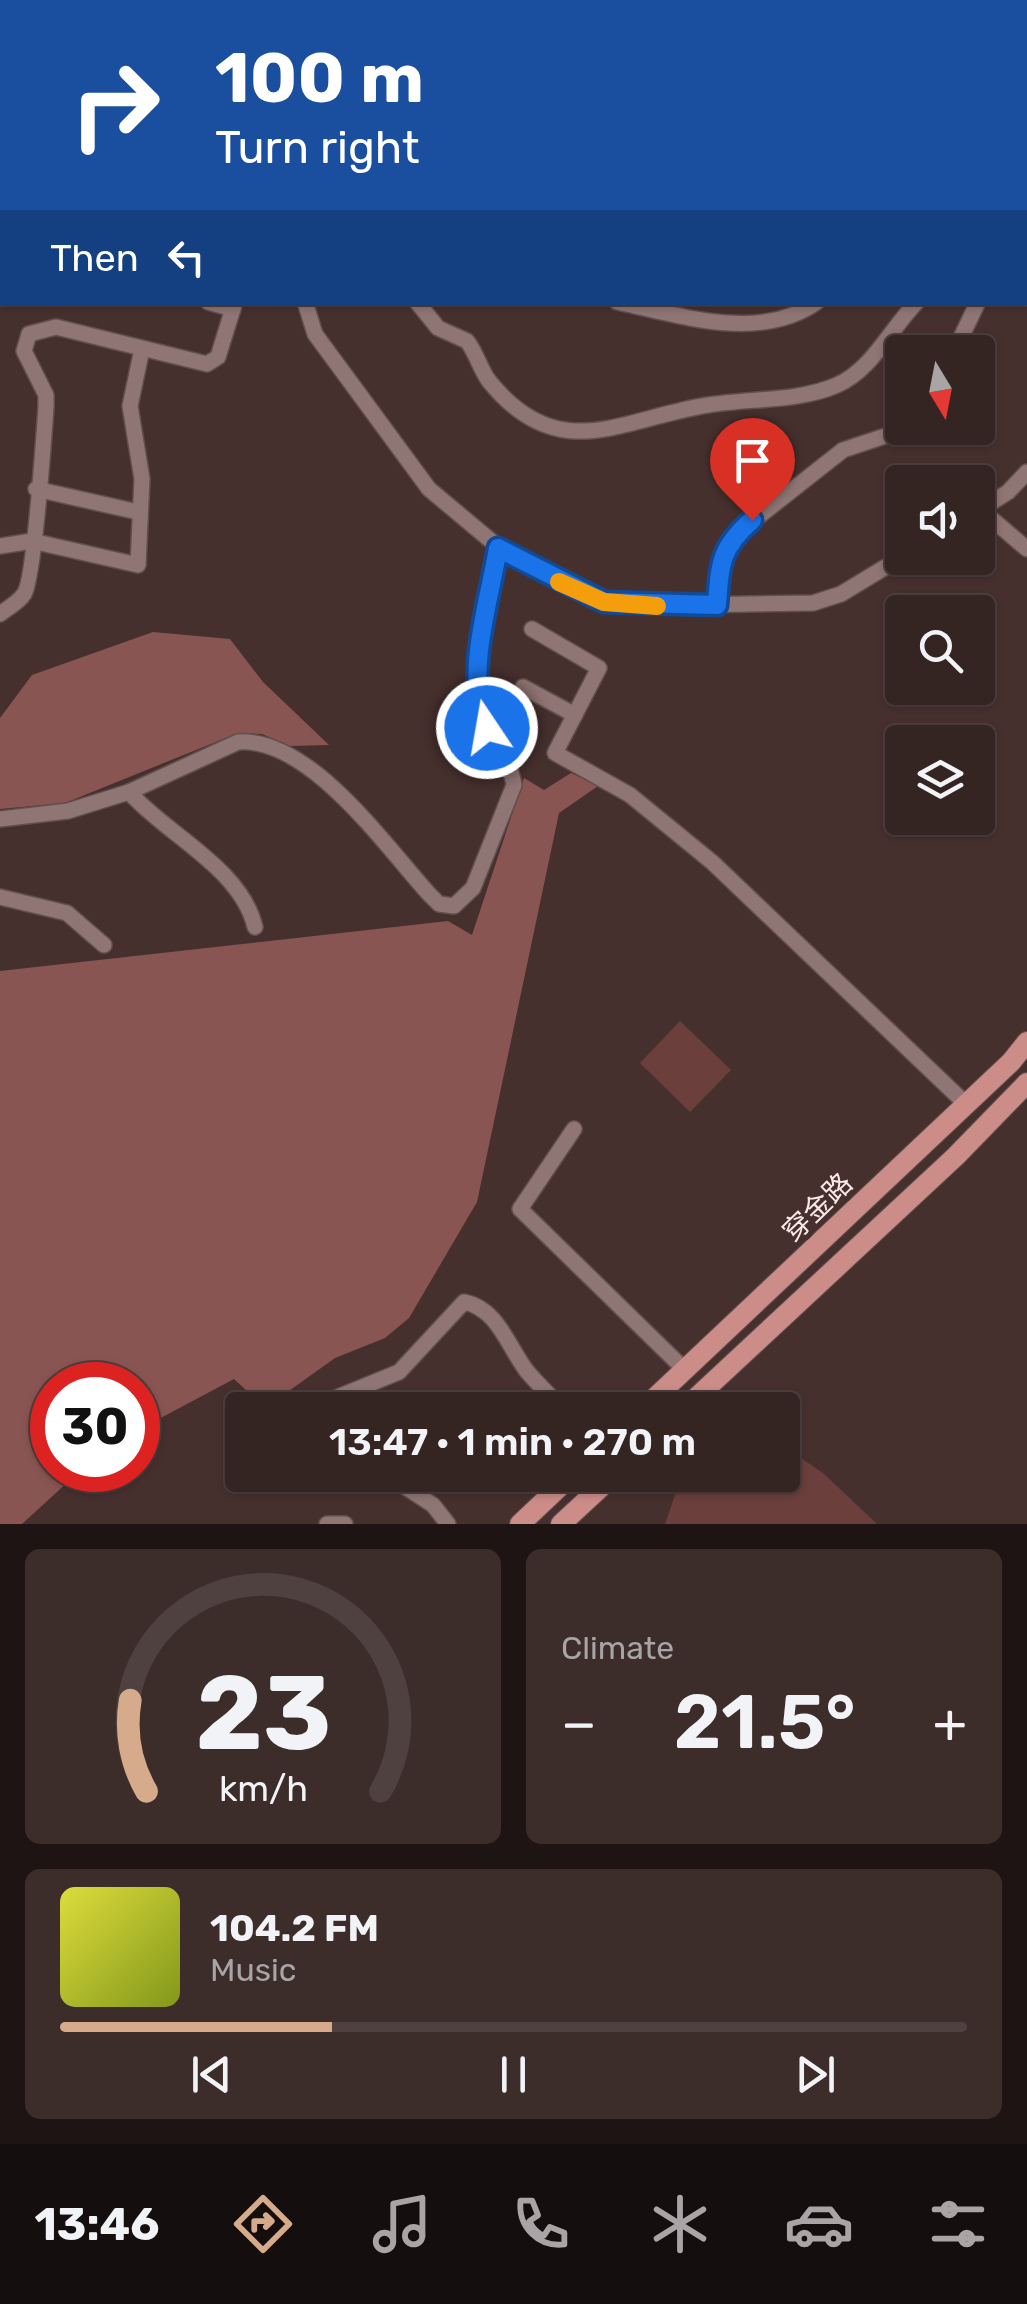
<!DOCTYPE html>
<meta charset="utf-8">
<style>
body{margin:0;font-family:Rubik,"Noto Sans SC",sans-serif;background:#3c2c2a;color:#f1f3f6;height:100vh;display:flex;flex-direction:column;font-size:38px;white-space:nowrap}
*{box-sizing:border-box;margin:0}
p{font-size:32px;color:#a9a4a5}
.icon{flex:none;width:55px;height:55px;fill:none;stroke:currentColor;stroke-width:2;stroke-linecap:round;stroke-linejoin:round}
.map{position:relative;height:1524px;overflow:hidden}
.side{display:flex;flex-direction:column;gap:25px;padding:25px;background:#1d1413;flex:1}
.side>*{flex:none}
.banner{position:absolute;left:0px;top:0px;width:1028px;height:305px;box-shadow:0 2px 8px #0004,0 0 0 2px #4e4140;background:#1a4fa0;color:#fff;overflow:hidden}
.needle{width:65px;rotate:170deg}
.tools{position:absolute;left:885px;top:335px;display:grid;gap:20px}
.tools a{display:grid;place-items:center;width:110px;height:110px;border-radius:10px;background:#342422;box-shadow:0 2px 8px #0004,0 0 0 2px #4e4140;font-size:50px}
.speed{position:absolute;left:30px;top:1362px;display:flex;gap:20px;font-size:50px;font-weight:700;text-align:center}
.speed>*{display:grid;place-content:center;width:130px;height:130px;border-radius:50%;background:#342422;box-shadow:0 2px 8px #0004,0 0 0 2px #4e4140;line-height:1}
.speed .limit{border:15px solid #d22;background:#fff;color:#111}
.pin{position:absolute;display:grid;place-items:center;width:85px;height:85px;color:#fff;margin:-102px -42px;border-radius:50% 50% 50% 0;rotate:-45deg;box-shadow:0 0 10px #0007}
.pin .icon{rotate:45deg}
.me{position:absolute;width:110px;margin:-55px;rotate:348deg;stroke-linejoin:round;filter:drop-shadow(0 0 8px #0008)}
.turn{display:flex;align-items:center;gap:35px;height:210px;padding:0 50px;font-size:45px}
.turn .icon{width:130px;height:130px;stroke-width:2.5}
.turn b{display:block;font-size:70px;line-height:85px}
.then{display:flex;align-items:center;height:95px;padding:0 50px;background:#0003;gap:20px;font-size:38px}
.big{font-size:75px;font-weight:600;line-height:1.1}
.side .tile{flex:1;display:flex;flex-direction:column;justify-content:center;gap:15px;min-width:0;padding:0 35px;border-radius:15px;background:#3c2c2a}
.side .dial{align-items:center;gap:0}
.dial svg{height:260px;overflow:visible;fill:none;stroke:#4e4140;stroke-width:7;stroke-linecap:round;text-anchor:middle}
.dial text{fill:#f1f3f6;stroke:none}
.song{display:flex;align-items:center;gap:30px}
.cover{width:120px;height:120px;border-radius:15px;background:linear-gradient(135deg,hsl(60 70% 55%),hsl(70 70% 35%))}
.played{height:10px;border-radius:5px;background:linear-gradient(90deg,#d6ab8b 30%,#4e4140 30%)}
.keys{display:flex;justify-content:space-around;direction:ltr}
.heat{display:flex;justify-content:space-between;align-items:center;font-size:55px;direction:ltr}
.side .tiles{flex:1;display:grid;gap:25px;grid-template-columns:1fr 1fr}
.tile:last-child{grid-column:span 2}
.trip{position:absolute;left:225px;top:1392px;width:575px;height:100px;border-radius:10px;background:#342422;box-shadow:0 2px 8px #0004,0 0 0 2px #4e4140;font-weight:600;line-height:100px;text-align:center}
.tab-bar{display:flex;height:160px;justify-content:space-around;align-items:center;background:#150e0e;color:#a9a4a5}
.tab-bar .icon{width:70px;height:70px}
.tab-bar .current{color:#d6ab8b}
.tab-bar b{font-size:45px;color:#f1f3f6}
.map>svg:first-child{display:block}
</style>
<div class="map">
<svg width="1027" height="1524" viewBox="0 0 1027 1524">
<rect width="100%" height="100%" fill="#46302e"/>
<g fill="#6a3f3c">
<polygon points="680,1021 731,1070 690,1112 640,1063"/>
<polygon points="783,1446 823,1473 877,1524 665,1524 675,1495 695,1475 782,1475"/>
</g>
<g fill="#895552">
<polygon points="153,632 230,639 263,682 329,745 290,746 262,734 238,733 65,803 0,809 0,718 32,675"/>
<polygon points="571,773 598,786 559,813 477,1202 409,1318 385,1338 335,1358 265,1408 234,1379 138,1430 138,1385 52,1385 52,1470 81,1470 22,1524 0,1524 0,971 448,921 472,935 524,778 544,790"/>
</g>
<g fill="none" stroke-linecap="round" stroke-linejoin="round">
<g stroke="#614f4d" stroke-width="18">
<g id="minor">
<polyline points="287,0 287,2"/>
<polyline points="367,0 368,2"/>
<polyline points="583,0 584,2"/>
<polyline points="1008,0 1015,2"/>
<polyline points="123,2 123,0"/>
<polyline points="689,2 690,0"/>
<polyline points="895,2 905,0"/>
<polyline points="1025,8 1027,10"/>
<polyline points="1025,115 1027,120"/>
<polyline points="0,133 2,133"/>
<polyline points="1025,209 1027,203"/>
<polyline points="1025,227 1027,227"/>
<polyline points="208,302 233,309"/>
<polyline points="305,302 315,334 429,489 508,555 604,602 631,606 813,603 841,594 902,557"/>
<path d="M417,302L438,328L467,341C477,354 480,369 489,381C559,468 623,418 708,405C750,398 798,402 837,385C872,370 891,328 917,302"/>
<path d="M617,302C680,315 759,343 817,302"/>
<polyline points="954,352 978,302"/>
<polyline points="36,489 138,512"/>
<polyline points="980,509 1027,549"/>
<polyline points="978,511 1008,492 1027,472"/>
<polyline points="0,546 32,541 138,565 142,479 130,406 142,349"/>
<polyline points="717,605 721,561 730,539 843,450 909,428"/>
<path d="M0,614C8,608 19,602 24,594C34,581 44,435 46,407V395L24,351L29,334L56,327L207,364L218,357L235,302"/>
<polyline points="532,629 599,668 555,753 630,795 712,862 967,1105"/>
<polyline points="523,687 575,715"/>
<path d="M129,792C167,835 241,868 255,927"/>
<path d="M0,819L68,811L129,792L238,742C310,737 385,846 430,895L439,904L454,906L473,888L514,785C510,757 486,736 478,708C469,674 492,586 498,548"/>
<polyline points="0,897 67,913 104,945"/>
<polyline points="574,1129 520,1209 685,1370"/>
<path d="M330,1410L338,1397L399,1372L464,1302C497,1308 508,1346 526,1370C537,1384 552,1397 564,1410"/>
<polyline points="387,1475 433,1505 448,1524"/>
<polyline points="327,1524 345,1524"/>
</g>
</g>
<g stroke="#614f4d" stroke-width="22">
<g id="major">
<polyline points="642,1410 1011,1062 1027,1042"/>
<polyline points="683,1410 956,1156 1027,1083"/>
<polyline points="520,1524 572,1475"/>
<polyline points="561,1524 614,1475"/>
</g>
</g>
<use href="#minor" stroke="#8f7573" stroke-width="15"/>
<use href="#major" stroke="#cc8c88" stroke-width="20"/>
</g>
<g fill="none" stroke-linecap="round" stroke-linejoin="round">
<g stroke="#114b97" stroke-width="25">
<path id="route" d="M487,728C464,673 489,604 498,548L604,602L717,605C720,564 720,548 752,520"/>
</g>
<use href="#route" stroke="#1a73e8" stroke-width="18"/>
<polyline stroke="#f59e0b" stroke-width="18" points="559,582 604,602 657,606"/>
</g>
<g text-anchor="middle" stroke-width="10" stroke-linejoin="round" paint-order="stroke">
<g font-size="28" fill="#f9eae9" stroke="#46302e">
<text transform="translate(817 1207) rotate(-44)" y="10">穿金路</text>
</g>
</g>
</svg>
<div class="tools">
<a><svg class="needle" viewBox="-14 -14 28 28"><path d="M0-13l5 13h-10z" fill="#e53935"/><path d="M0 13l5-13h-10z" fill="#a9a4a5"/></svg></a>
<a><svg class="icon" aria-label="sound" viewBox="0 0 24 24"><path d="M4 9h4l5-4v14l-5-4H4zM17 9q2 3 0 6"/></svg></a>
<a><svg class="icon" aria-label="search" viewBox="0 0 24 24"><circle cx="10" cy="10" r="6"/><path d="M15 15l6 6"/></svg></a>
<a><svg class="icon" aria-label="layers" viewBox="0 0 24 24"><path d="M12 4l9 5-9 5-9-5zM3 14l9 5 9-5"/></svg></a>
</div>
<div class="speed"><div class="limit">30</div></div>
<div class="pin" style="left:752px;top:520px;background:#d93025"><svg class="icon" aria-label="arrive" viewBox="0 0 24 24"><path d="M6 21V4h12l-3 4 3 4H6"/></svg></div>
<svg class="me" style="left:487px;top:728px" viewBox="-20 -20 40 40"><circle r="17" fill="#1a73e8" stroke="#fff" stroke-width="3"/><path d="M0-11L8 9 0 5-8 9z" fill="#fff"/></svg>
<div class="trip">13:47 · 1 min · 270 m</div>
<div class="banner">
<div class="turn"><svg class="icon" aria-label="right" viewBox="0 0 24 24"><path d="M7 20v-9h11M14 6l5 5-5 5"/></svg><div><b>100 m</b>Turn right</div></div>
<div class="then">Then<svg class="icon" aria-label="left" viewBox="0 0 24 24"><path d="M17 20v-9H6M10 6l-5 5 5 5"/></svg></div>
</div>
</div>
<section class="side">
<div class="tiles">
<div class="tile dial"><svg viewBox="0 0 100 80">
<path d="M14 69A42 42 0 1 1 86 69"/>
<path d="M14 69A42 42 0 0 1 9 41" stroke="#d6ab8b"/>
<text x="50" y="56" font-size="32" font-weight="700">23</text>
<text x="50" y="72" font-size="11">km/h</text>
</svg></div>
<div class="tile"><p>Climate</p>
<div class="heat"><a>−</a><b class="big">21.5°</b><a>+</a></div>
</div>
<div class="tile">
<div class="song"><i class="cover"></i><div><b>104.2 FM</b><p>Music</p></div></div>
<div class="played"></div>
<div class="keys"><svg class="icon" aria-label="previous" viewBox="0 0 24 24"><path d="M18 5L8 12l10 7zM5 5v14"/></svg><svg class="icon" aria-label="pause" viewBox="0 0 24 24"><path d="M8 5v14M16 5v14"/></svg><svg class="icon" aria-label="next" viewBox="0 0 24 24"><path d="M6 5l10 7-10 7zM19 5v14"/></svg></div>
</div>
</div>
</section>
<nav class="tab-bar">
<b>13:46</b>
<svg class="icon current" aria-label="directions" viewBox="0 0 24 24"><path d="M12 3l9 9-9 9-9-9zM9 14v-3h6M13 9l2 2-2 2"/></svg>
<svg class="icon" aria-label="music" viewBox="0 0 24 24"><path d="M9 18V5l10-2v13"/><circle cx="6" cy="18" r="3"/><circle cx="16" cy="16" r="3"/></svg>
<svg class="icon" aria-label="phone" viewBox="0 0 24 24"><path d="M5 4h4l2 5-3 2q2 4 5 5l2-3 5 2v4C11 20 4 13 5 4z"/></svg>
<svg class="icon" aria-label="climate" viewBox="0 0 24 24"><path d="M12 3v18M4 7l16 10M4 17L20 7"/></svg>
<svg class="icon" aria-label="car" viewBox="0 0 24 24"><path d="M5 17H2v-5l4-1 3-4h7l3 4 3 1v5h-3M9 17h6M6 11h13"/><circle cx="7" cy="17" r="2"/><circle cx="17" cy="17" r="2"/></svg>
<svg class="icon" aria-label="filters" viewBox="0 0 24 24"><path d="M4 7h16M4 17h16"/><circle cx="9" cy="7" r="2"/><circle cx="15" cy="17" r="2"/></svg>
</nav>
